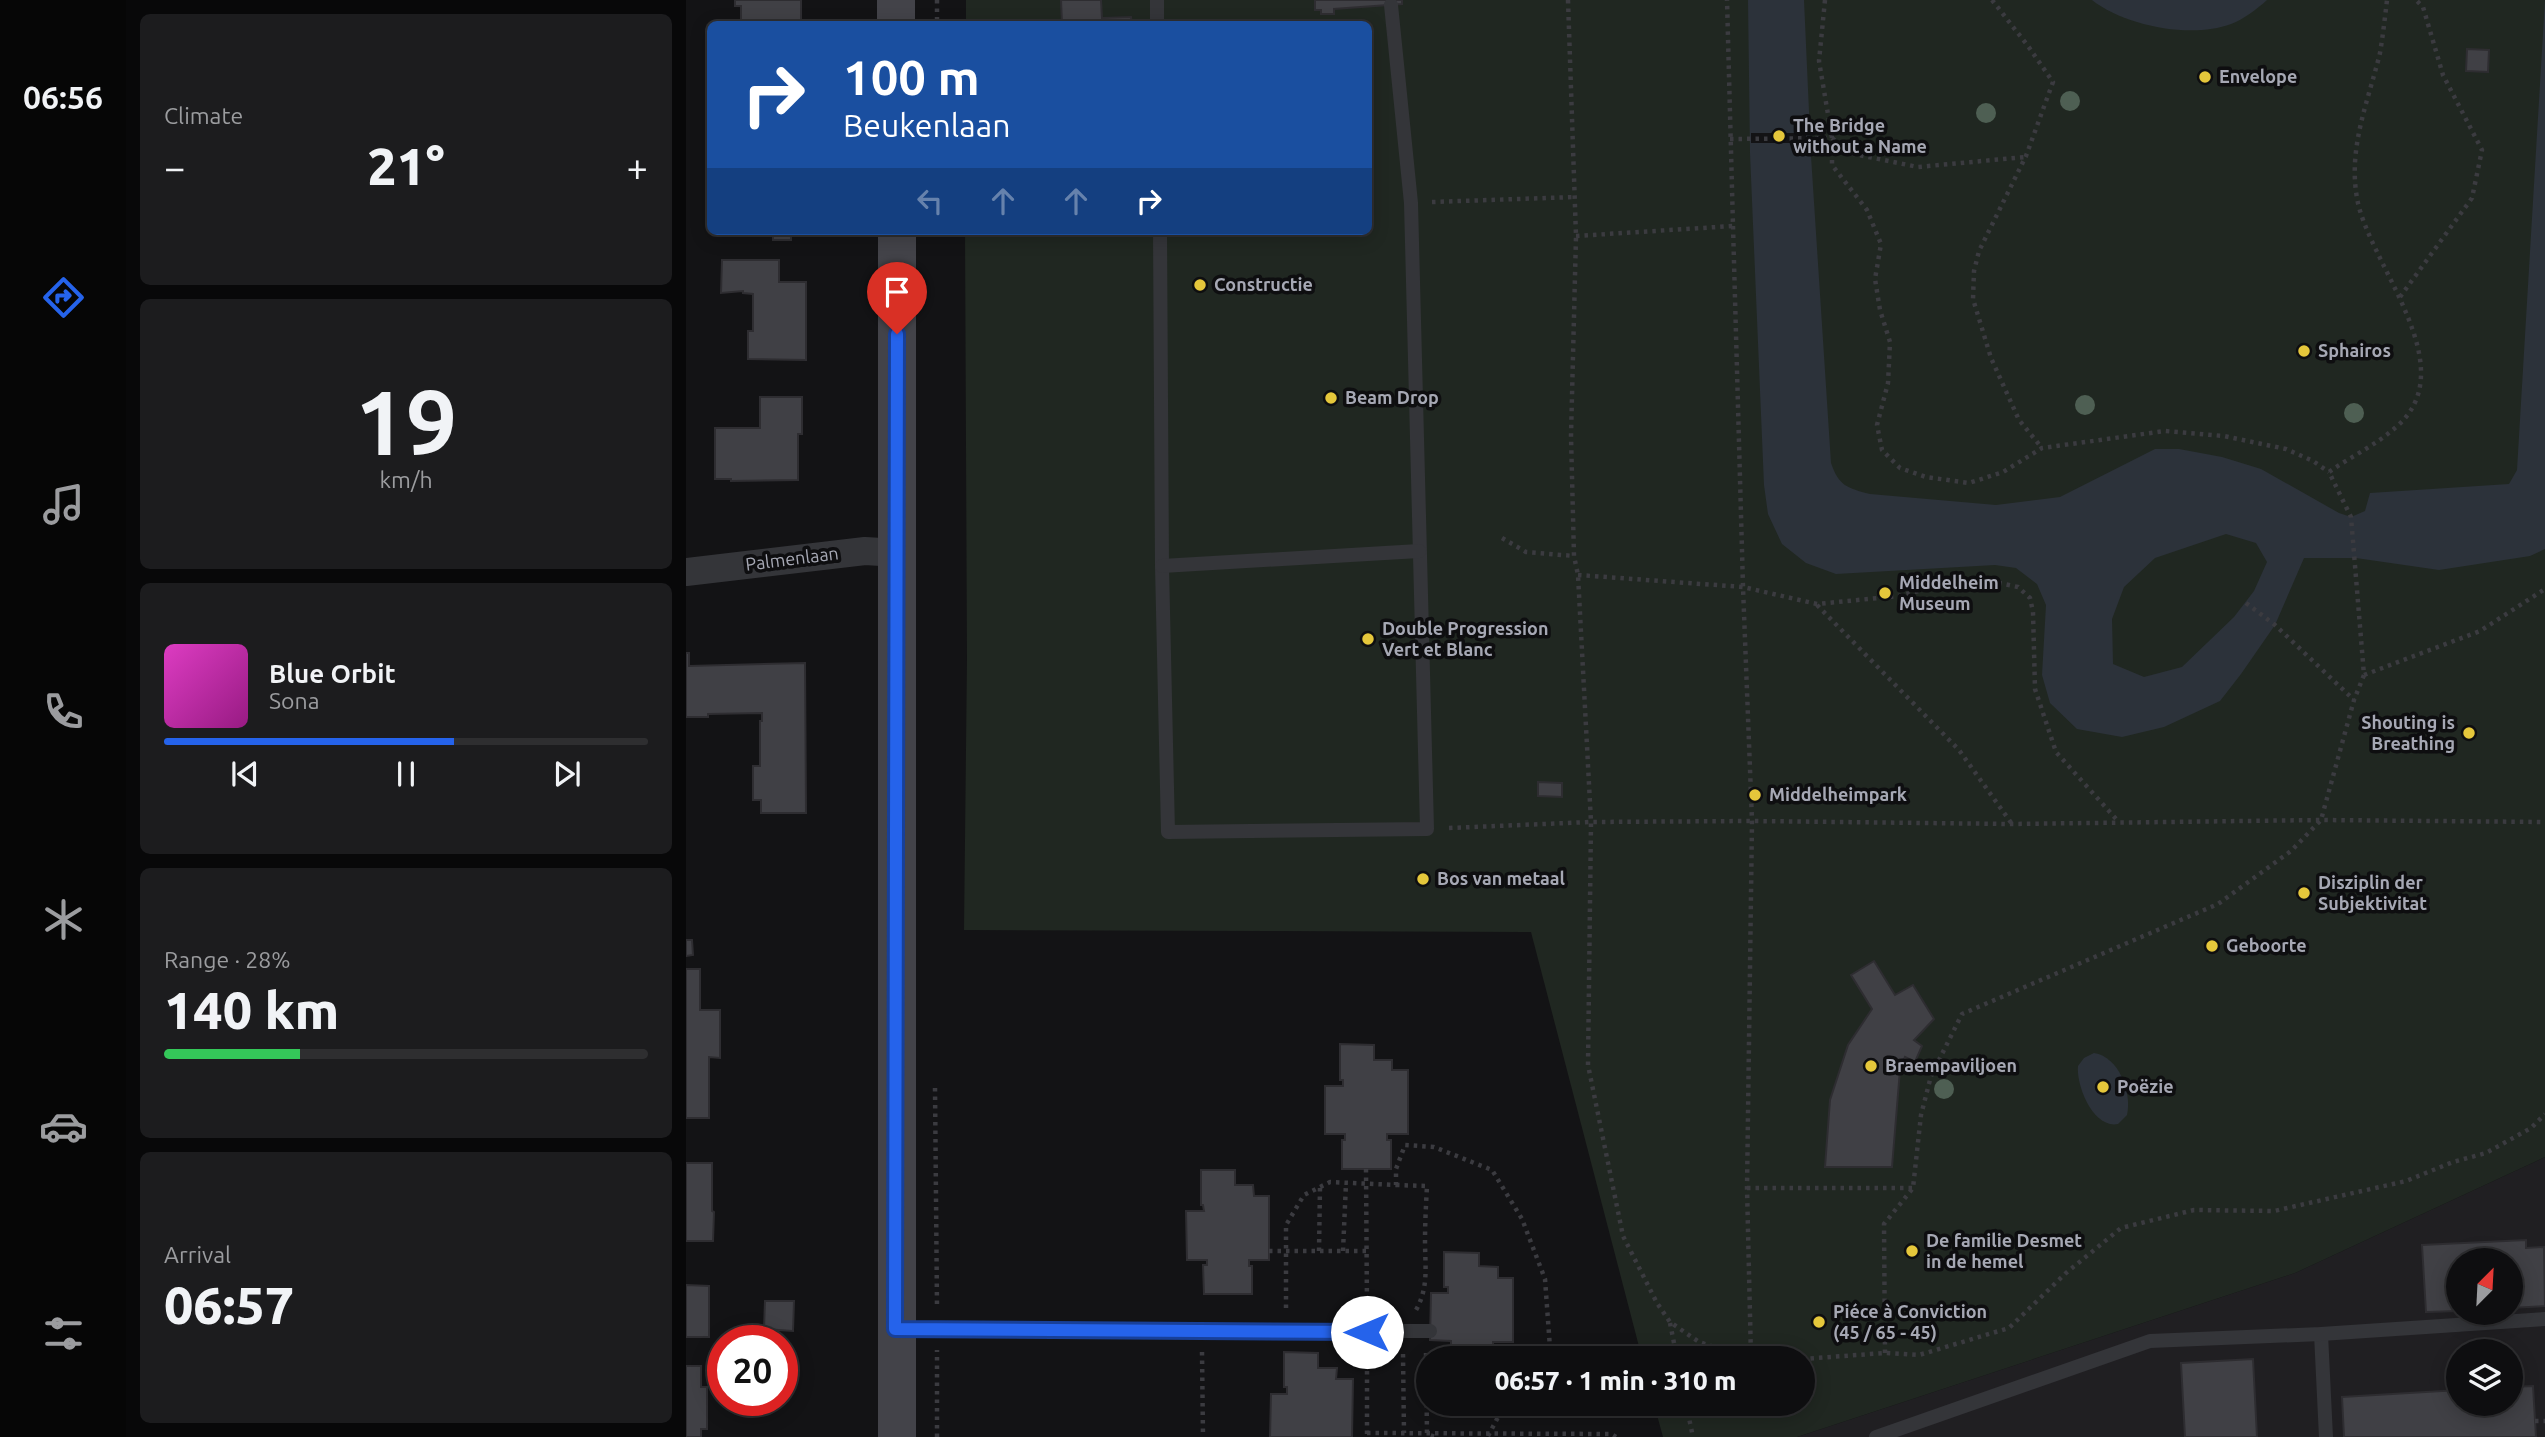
<!DOCTYPE html>
<meta charset="utf-8">
<style>
body{margin:0;font-family:Ubuntu,sans-serif;background:#1c1c1e;color:#f1f3f6;height:100vh;display:flex;flex-direction:column;font-size:26px;white-space:nowrap}
*{box-sizing:border-box;margin:0}
p{font-size:23px;color:#9b9c9f}
.icon{flex:none;width:38px;height:38px;fill:none;stroke:currentColor;stroke-width:2;stroke-linecap:round;stroke-linejoin:round}
.map{position:relative;flex:1;overflow:hidden}
.details{display:flex;flex-direction:column;gap:14px;padding:14px;background:#080809;width:560px}
.details>*{flex:none}
.hud{position:absolute;left:21px;top:21px;width:665px;height:214px;border-radius:10px;box-shadow:0 4px 18px #0003,0 0 0 2px #2e2e30;background:#1a4fa0;color:#fff;overflow:hidden}
.needle{width:46px;rotate:24deg}
.buttons{position:absolute;left:1760px;top:1248px;display:grid;gap:14px}
.buttons a{display:grid;place-items:center;width:77px;height:77px;border-radius:50%;background:#0e0e10;box-shadow:0 4px 18px #0003,0 0 0 2px #2e2e30;font-size:35px}
.speed{position:absolute;left:21px;top:1325px;display:flex;gap:14px;font-size:35px;font-weight:700;text-align:center}
.speed>*{display:grid;place-content:center;width:91px;height:91px;border-radius:50%;background:#0e0e10;box-shadow:0 4px 18px #0003,0 0 0 2px #2e2e30;line-height:1}
.speed .limit{border:10px solid #d22;background:#fff;color:#111}
.pin{position:absolute;display:grid;place-items:center;width:60px;height:60px;color:#fff;margin:-72px -30px;border-radius:50% 50% 50% 0;rotate:-45deg;box-shadow:0 0 7px #0007}
.pin .icon{rotate:45deg}
.me{position:absolute;width:77px;margin:-38px;rotate:270deg;stroke-linejoin:round;filter:drop-shadow(0 0 5px #0008)}
.turn{display:flex;align-items:center;gap:24px;height:147px;padding:0 21px;font-size:32px}
.turn .icon{width:91px;height:91px;stroke-width:2.5}
.turn b{display:block;font-size:49px;line-height:60px}
.lanes{display:flex;align-items:center;height:66px;padding:0 21px;background:#0003;justify-content:center;gap:35px;direction:ltr}
.lanes .off{opacity:.35}
.big{font-size:52px;font-weight:800;line-height:1.1}
.details .tile{flex:1;display:flex;flex-direction:column;justify-content:center;gap:10px;min-width:0;padding:0 24px;border-radius:10px;background:#1c1c1e}
.details .dial{align-items:center;gap:0}
.dial b{font-size:91px;line-height:1}
.song{display:flex;align-items:center;gap:21px}
.cover{width:84px;height:84px;border-radius:10px;background:linear-gradient(135deg,hsl(310 70% 55%),hsl(310 70% 35%))}
.played{height:7px;border-radius:4px;background:linear-gradient(90deg,#2563eb 60%,#2e2e30 60%)}
.keys{display:flex;justify-content:space-around;direction:ltr}
.heat{display:flex;justify-content:space-between;align-items:center;font-size:38px;direction:ltr}
.charge{height:10px;border-radius:5px;background:linear-gradient(90deg,#34c759 28%,#2e2e30 0)}
.trip{position:absolute;left:730px;top:1346px;width:399px;height:70px;border-radius:35px;background:#0e0e10;box-shadow:0 4px 18px #0003,0 0 0 2px #2e2e30;font-weight:800;line-height:70px;text-align:center}
main{display:flex;flex:1;min-height:0}
.dock{display:flex;flex-direction:column;width:126px;justify-content:space-around;align-items:center;background:#060606;color:#9b9c9f}
.dock .icon{width:49px;height:49px}
.dock .current{color:#2563eb}
.dock b{font-size:32px;color:#f1f3f6}
.map>svg:first-child{display:block}
</style>
<main>
<nav class="dock">
<b>06:56</b>
<svg class="icon current" aria-label="directions" viewBox="0 0 24 24"><path d="M12 3l9 9-9 9-9-9zM9 14v-3h6M13 9l2 2-2 2"/></svg>
<svg class="icon" aria-label="music" viewBox="0 0 24 24"><path d="M9 18V5l10-2v13"/><circle cx="6" cy="18" r="3"/><circle cx="16" cy="16" r="3"/></svg>
<svg class="icon" aria-label="phone" viewBox="0 0 24 24"><path d="M5 4h4l2 5-3 2q2 4 5 5l2-3 5 2v4C11 20 4 13 5 4z"/></svg>
<svg class="icon" aria-label="climate" viewBox="0 0 24 24"><path d="M12 3v18M4 7l16 10M4 17L20 7"/></svg>
<svg class="icon" aria-label="car" viewBox="0 0 24 24"><path d="M5 17H2v-5l4-1 3-4h7l3 4 3 1v5h-3M9 17h6M6 11h13"/><circle cx="7" cy="17" r="2"/><circle cx="17" cy="17" r="2"/></svg>
<svg class="icon" aria-label="filters" viewBox="0 0 24 24"><path d="M4 7h16M4 17h16"/><circle cx="9" cy="7" r="2"/><circle cx="15" cy="17" r="2"/></svg>
</nav>
<section class="details">
<div class="tile"><p>Climate</p>
<div class="heat"><a>−</a><b class="big">21°</b><a>+</a></div>
</div>
<div class="tile dial"><b>19</b><p>km/h</p></div>
<div class="tile">
<div class="song"><i class="cover"></i><div><b>Blue Orbit</b><p>Sona</p></div></div>
<div class="played"></div>
<div class="keys"><svg class="icon" aria-label="previous" viewBox="0 0 24 24"><path d="M18 5L8 12l10 7zM5 5v14"/></svg><svg class="icon" aria-label="pause" viewBox="0 0 24 24"><path d="M8 5v14M16 5v14"/></svg><svg class="icon" aria-label="next" viewBox="0 0 24 24"><path d="M6 5l10 7-10 7zM19 5v14"/></svg></div>
</div>
<div class="tile"><p>Range · 28%</p><b class="big">140 km</b><div class="charge"></div></div>
<div class="tile"><p>Arrival</p><b class="big">06:57</b></div>
</section>
<div class="map">
<svg width="1859" height="1437" viewBox="0 0 1859 1437">
<rect width="100%" height="100%" fill="#131315"/>
<path fill="#201f22" fill-rule="evenodd" d="M1859,1157V1437H1111L1609,1273ZM1773,1260H1825V1312H1773ZM1773,1351H1825V1404H1773Z"/>
<polygon fill="#202721" points="280,0 1859,0 1859,1157 1609,1273 1111,1437 977,1437 968,1404 1116,1404 1116,1358 956,1358 845,932 278,930 281,659 279,231 682,231 682,24 280,24"/>
<g fill="#2c323a" fill-rule="evenodd">
<path d="M1062,0H1118L1125,156L1145,463C1153,486 1161,488 1184,494L1310,505L1374,497L1469,449H1493L1536,457L1575,469L1653,513L1665,517L1679,511L1684,493L1823,484L1831,470L1859,0V549L1844,556L1753,570L1670,558H1618L1589,625L1555,674L1534,701L1478,727L1436,737L1391,729L1364,703L1356,675L1360,605L1351,584L1330,568L1309,565L1150,574L1120,563L1096,544L1082,514L1078,485L1064,153ZM1540,534L1570,543L1581,562L1568,591L1548,617L1496,667L1458,677L1427,664L1426,619L1438,587L1469,558Z"/>
<path d="M1406,0H1581C1571,9 1558,19 1545,24C1505,39 1439,26 1406,0Z"/>
<path d="M1408,1053C1433,1057 1446,1092 1441,1115L1432,1124C1407,1129 1390,1085 1392,1066L1398,1058Z"/>
</g>
<rect fill="#131315" x="1065" y="133" width="55" height="10"/>
<g fill="#404045" stroke="#2e2d31" stroke-width="2">
<polygon points="49,0 115,0 115,24 55,24 55,6 49,6"/>
<polygon points="375,0 415,0 416,18 445,17 446,24 376,24"/>
<polygon points="629,0 716,0 716,4 648,9 648,14 635,14 635,10 629,10"/>
<polygon points="1781,49 1803,50 1802,72 1780,71"/>
<rect x="87" y="231" width="18" height="9"/>
<polygon points="36,260 93,260 93,282 120,282 120,360 62,359 62,331 67,331 67,294 57,293 57,291 35,293"/>
<polygon points="74,397 116,397 116,434 112,434 112,480 45,481 45,479 29,479 29,428 74,428"/>
<polygon points="0,653 3,653 3,666 119,663 120,813 75,813 75,800 67,800 67,766 74,766 74,721 76,721 76,713 22,714 22,717 0,717"/>
<polygon points="852,782 876,783 876,797 852,796"/>
<polygon points="0,940 6,940 7,955 0,956"/>
<polygon points="1188,961 1209,995 1227,985 1248,1019 1228,1040 1236,1046 1229,1062 1219,1057 1214,1070 1206,1167 1139,1167 1144,1100 1162,1045 1186,1009 1165,975"/>
<polygon points="0,969 14,969 14,1010 34,1010 34,1058 23,1057 23,1118 0,1118"/>
<polygon points="654,1044 688,1045 688,1060 706,1060 706,1070 722,1070 722,1134 701,1134 701,1140 705,1140 705,1169 656,1169 656,1140 659,1140 659,1134 639,1134 639,1086 657,1086 657,1080 654,1080"/>
<polygon points="0,1163 26,1163 26,1211 28,1212 27,1241 0,1241"/>
<polygon points="515,1170 549,1170 549,1185 567,1185 568,1196 583,1196 583,1260 563,1260 563,1266 566,1266 566,1294 518,1294 517,1265 521,1265 521,1260 501,1260 500,1211 518,1211 517,1205 515,1205"/>
<polygon points="1840,1240 1840,1248 1858,1247 1859,1306 1825,1308 1825,1260 1773,1260 1773,1311 1740,1312 1736,1245"/>
<polygon points="758,1252 793,1253 793,1266 812,1267 812,1278 827,1278 827,1342 807,1342 807,1348 810,1348 810,1358 761,1358 761,1347 765,1347 765,1341 744,1340 745,1293 762,1293 762,1287 758,1287"/>
<polygon points="0,1285 23,1286 23,1337 0,1337"/>
<polygon points="79,1301 108,1301 107,1331 78,1329"/>
<polygon points="598,1352 632,1353 632,1368 651,1368 650,1379 667,1379 666,1437 584,1437 585,1394 601,1394 601,1387 598,1387"/>
<polygon points="1567,1359 1571,1437 1499,1437 1495,1363"/>
<polygon points="0,1366 15,1366 15,1387 21,1387 21,1429 15,1429 15,1437 0,1437"/>
<polygon points="1847,1386 1850,1437 1658,1437 1656,1397 1773,1390 1773,1404 1825,1404 1825,1387"/>
</g>
<g fill="none" stroke-linecap="round" stroke-linejoin="round">
<g stroke="#3b3b40" stroke-width="4.5" stroke-dasharray="3.5 5" stroke-linecap="butt">
<polyline points="251,0 251,24"/>
<polyline points="882,0 890,236 885,436 888,556 892,575 905,822 902,1065 937,1236 971,1303 984,1322 1013,1342 1060,1358"/>
<polyline points="1139,0 1133,61 1146,138 1146,165 1181,210 1195,244 1189,279 1194,310 1204,342 1202,383 1191,425 1196,450 1214,468 1240,477 1283,483 1317,472 1356,448 1479,431 1538,436 1600,449 1627,461 1643,472"/>
<polyline points="1306,0 1342,46 1367,82 1340,156 1293,251 1288,271 1287,299 1305,358 1333,420 1356,448"/>
<polyline points="1044,139 1146,138 1163,153 1232,167 1339,157"/>
<polyline points="746,202 889,197"/>
<polyline points="1047,226 1057,587 1066,821 1061,1188 1065,1358"/>
<polyline points="890,236 1047,226 1041,0"/>
<polyline points="1714,297 1786,198 1796,150 1757,75 1737,7 1730,0"/>
<polyline points="816,538 840,552 888,556"/>
<polyline points="892,575 1057,587 1131,604 1213,596 1259,584 1299,580 1332,587 1344,598 1347,612 1349,689 1370,752 1431,820"/>
<polyline points="1560,603 1589,625 1668,700"/>
<polyline points="1131,605 1273,750 1326,824"/>
<polyline points="1678,675 1794,631 1859,589"/>
<polyline points="763,828 905,822 1066,821 1326,824 1635,820 1859,822"/>
<polyline points="249,1088 251,1307"/>
<polyline points="680,1169 681,1310"/>
<path d="M710,1185L741,1186C740,1204 739,1223 739,1241C739,1266 743,1287 730,1310"/>
<polyline points="1061,1188 1226,1188"/>
<polyline points="583,1251 681,1251"/>
<polyline points="633,1251 634,1187"/>
<polyline points="657,1251 660,1183"/>
<polyline points="600,1308 600,1225 618,1195 644,1182 710,1185 710,1169 719,1145 748,1147 806,1170 836,1219 859,1279 864,1348 829,1358"/>
<polyline points="984,1323 991,1358"/>
<polyline points="516,1352 517,1437"/>
<polyline points="740,1353 741,1434 749,1437"/>
<path d="M1199,1353L1198,1224L1227,1188L1235,1115L1245,1076L1276,1014L1532,904L1605,851L1635,820L1668,700L1678,675L1665,517L1643,472C1664,457 1690,445 1709,428C1781,368 1682,264 1671,198C1662,147 1682,102 1694,53C1697,35 1699,17 1701,0"/>
<polyline points="681,1354 681,1437"/>
<polyline points="717,1354 718,1433"/>
<polyline points="1116,1359 1199,1353 1233,1355 1323,1328 1380,1273 1435,1228 1508,1210 1588,1211 1720,1181 1767,1162 1800,1153 1845,1128 1859,1114"/>
<polyline points="1000,1404 1007,1437"/>
<polyline points="1849,1421 1859,1421"/>
<polyline points="681,1433 925,1434 930,1437"/>
<polyline points="802,1436 819,1404"/>
<polyline points="251,1437 251,1350"/>
</g>
<g stroke="#343539" stroke-width="14">
<polyline points="471,0 471,24"/>
<polyline points="474,231 476,566 482,832 741,829 725,203 705,5"/>
<polyline points="476,566 733,551"/>
<polyline points="214,1330 744,1331"/>
<polyline points="1635,1334 1640,1437"/>
<polyline points="1190,1437 1464,1341 1635,1334 1859,1319"/>
</g>
<polyline stroke="#343539" stroke-width="28" points="0,572 179,551 212,553"/>
<g stroke="#434349" stroke-width="38">
<polyline points="210,0 210,24"/>
<polyline points="211,1437 211,231"/>
</g>
</g>
<g fill="#4e5f53">
<circle cx="1384" cy="101" r="10"/>
<circle cx="1300" cy="113" r="10"/>
<circle cx="1399" cy="405" r="10"/>
<circle cx="1668" cy="413" r="10"/>
<circle cx="1258" cy="1089" r="10"/>
</g>
<g fill="none" stroke-linecap="round" stroke-linejoin="round">
<g stroke="#184099" stroke-width="18">
<polyline id="route" points="211,334 209,1329 681,1332"/>
</g>
<use href="#route" stroke="#2563eb" stroke-width="12"/>
</g>
<g fill="#e5c73b" stroke="#0e0e10" stroke-width="2.5">
<circle cx="1519" cy="77" r="7"/>
<circle cx="1093" cy="136" r="7"/>
<circle cx="514" cy="285" r="7"/>
<circle cx="1618" cy="351" r="7"/>
<circle cx="645" cy="398" r="7"/>
<circle cx="1199" cy="593" r="7"/>
<circle cx="682" cy="639" r="7"/>
<circle cx="1783" cy="733" r="7"/>
<circle cx="1069" cy="795" r="7"/>
<circle cx="737" cy="879" r="7"/>
<circle cx="1618" cy="893" r="7"/>
<circle cx="1526" cy="946" r="7"/>
<circle cx="1185" cy="1066" r="7"/>
<circle cx="1417" cy="1087" r="7"/>
<circle cx="1226" cy="1251" r="7"/>
<circle cx="1133" cy="1322" r="7"/>
</g>
<g text-anchor="middle" stroke-width="7" stroke-linejoin="round" paint-order="stroke">
<g font-size="18" font-weight="bold" fill="#a6a8b4" stroke="#0e0e10" text-anchor="start">
<text x="1533" y="83">Envelope</text>
<text x="1107" y="132">The Bridge<tspan x="1107" dy="21">without a Name</tspan></text>
<text x="528" y="291">Constructie</text>
<text x="1632" y="357">Sphairos</text>
<text x="659" y="404">Beam Drop</text>
<text x="1213" y="589">Middelheim<tspan x="1213" dy="21">Museum</tspan></text>
<text x="696" y="635">Double Progression<tspan x="696" dy="21">Vert et Blanc</tspan></text>
<text x="1769" y="729" text-anchor="end">Shouting is<tspan x="1769" dy="21">Breathing</tspan></text>
<text x="1083" y="801">Middelheimpark</text>
<text x="751" y="885">Bos van metaal</text>
<text x="1632" y="889">Disziplin der<tspan x="1632" dy="21">Subjektivitat</tspan></text>
<text x="1540" y="952">Geboorte</text>
<text x="1199" y="1072">Braempaviljoen</text>
<text x="1431" y="1093">Poëzie</text>
<text x="1240" y="1247">De familie Desmet<tspan x="1240" dy="21">in de hemel</tspan></text>
<text x="1147" y="1318">Piéce à Conviction<tspan x="1147" dy="21">(45 / 65 - 45)</tspan></text>
</g>
<g font-size="18" fill="#a6a8b4" stroke="#0e0e10">
<text transform="translate(106 559) rotate(-7)" y="6">Palmenlaan</text>
</g>
</g>
</svg>
<div class="buttons">
<a><svg class="needle" viewBox="-14 -14 28 28"><path d="M0-13l5 13h-10z" fill="#e53935"/><path d="M0 13l5-13h-10z" fill="#9b9c9f"/></svg></a>
<a><svg class="icon" aria-label="layers" viewBox="0 0 24 24"><path d="M12 4l9 5-9 5-9-5zM3 14l9 5 9-5"/></svg></a>
</div>
<div class="speed"><div class="limit">20</div></div>
<div class="pin" style="left:211px;top:334px;background:#d93025"><svg class="icon" aria-label="arrive" viewBox="0 0 24 24"><path d="M6 21V4h12l-3 4 3 4H6"/></svg></div>
<svg class="me" style="left:681px;top:1332px" viewBox="-20 -20 40 40"><circle r="19" fill="#fff"/><path d="M0-13L10 11 0 6-10 11z" fill="#2563eb"/></svg>
<div class="trip">06:57 · 1 min · 310 m</div>
<div class="hud">
<div class="turn"><svg class="icon" aria-label="right" viewBox="0 0 24 24"><path d="M7 20v-9h11M14 6l5 5-5 5"/></svg><div><b>100 m</b>Beukenlaan</div></div>
<div class="lanes"><svg class="icon off" aria-label="left" viewBox="0 0 24 24"><path d="M17 20v-9H6M10 6l-5 5 5 5"/></svg><svg class="icon off" aria-label="ahead" viewBox="0 0 24 24"><path d="M12 20V5M6 11l6-6 6 6"/></svg><svg class="icon off" aria-label="ahead" viewBox="0 0 24 24"><path d="M12 20V5M6 11l6-6 6 6"/></svg><svg class="icon" aria-label="right" viewBox="0 0 24 24"><path d="M7 20v-9h11M14 6l5 5-5 5"/></svg></div>
</div>
</div>
</main>
